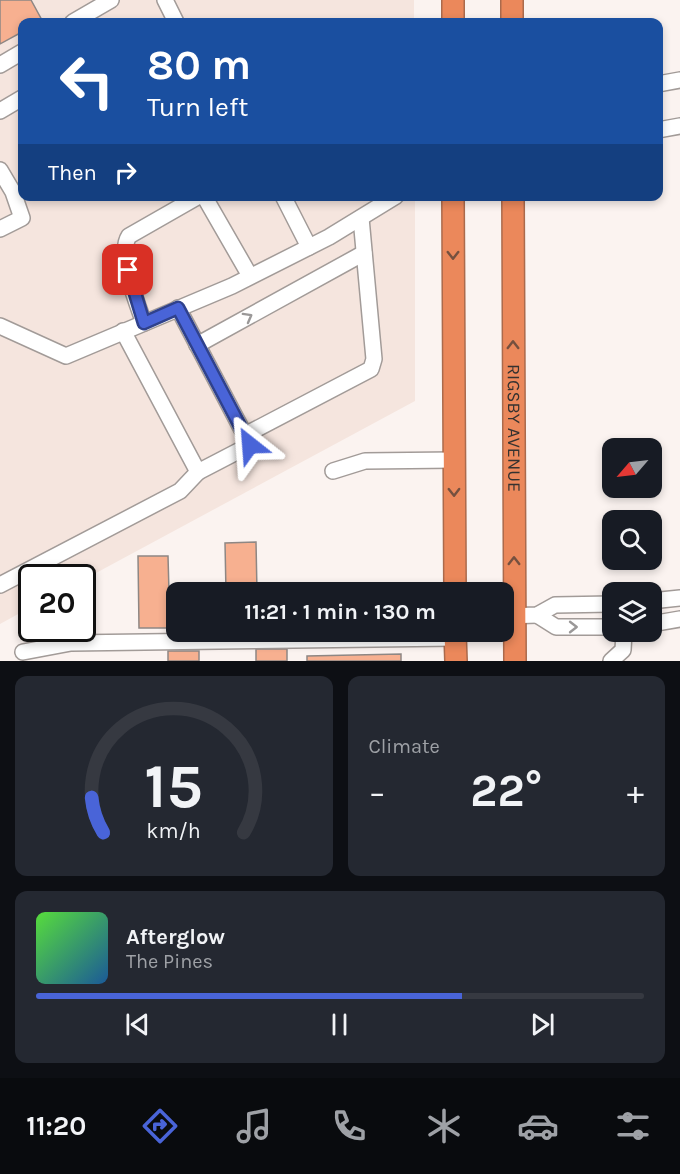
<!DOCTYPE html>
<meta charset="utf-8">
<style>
body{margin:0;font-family:Karla,sans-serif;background:#242831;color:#f1f3f6;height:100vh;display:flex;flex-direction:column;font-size:22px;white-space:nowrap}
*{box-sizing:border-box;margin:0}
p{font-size:20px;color:#9ea1a6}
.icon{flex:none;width:33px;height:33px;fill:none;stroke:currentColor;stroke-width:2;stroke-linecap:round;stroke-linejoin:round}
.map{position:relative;height:661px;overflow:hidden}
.details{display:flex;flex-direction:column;gap:15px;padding:15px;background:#0d0f14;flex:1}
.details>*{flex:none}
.guide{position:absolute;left:18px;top:18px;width:645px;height:183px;border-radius:12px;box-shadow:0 3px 9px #0003;background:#1a4fa0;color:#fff;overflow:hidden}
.needle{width:39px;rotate:242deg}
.controls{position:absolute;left:602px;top:438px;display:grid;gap:12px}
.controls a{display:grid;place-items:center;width:60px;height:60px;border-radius:12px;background:#171b24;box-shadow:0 3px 9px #0003;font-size:30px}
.speed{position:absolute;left:18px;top:564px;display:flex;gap:12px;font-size:30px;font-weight:700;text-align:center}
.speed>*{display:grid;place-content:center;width:78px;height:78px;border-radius:50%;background:#171b24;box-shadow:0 3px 9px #0003;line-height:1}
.speed .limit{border:3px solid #111;border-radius:9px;background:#fff;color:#111}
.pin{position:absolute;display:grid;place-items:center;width:51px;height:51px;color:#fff;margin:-26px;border-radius:12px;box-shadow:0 3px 9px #0006}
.me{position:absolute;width:66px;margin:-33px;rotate:332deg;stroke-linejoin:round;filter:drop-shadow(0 0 4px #0008)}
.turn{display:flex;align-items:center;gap:21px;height:126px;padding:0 30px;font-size:27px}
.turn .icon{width:78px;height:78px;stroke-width:2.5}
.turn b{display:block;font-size:42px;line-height:51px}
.then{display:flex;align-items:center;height:57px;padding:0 30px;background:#0003;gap:12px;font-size:22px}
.big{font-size:45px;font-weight:700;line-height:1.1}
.details .card{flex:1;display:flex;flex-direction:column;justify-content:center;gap:9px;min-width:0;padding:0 21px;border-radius:12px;background:#242831}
.details .dial{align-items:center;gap:0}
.dial svg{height:156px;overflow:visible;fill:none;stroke:#363941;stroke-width:7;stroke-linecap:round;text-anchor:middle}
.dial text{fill:#f1f3f6;stroke:none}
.song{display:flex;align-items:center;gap:18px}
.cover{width:72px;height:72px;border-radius:9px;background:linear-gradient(135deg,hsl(110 70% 55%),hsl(210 70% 35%))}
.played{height:6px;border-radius:3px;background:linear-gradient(90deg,#4964d8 70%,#363941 70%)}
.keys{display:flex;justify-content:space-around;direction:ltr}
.heat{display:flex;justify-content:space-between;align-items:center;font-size:33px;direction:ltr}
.details .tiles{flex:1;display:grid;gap:15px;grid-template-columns:1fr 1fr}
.card:last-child{grid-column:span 2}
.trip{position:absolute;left:166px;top:582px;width:348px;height:60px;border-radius:12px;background:#171b24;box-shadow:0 3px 9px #0003;font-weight:700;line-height:60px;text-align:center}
.tab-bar{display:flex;height:96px;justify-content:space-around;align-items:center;background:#090b0e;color:#9ea1a6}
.tab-bar .icon{width:42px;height:42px}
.tab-bar .current{color:#4964d8}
.tab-bar b{font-size:27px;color:#f1f3f6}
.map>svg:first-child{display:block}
</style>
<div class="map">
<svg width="680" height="661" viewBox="0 0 680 661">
<rect width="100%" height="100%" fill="#fbf3f0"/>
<polygon fill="#f5e5de" points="0,0 414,0 414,22 22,22 22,196 415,197 415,401 83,580 82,578 32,578 31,607 0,624"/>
<g fill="#f7b090" stroke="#8e8784" stroke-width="1.5">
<polygon points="0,0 31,0 43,22 22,22 22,32 0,44"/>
<polygon points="256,542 257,592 226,592 225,543"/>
<polygon points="138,556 168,556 170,628 139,628"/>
<rect x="256" y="649" width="31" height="12"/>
<rect x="168" y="651" width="31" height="10"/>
<polygon points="401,654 401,661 307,661 307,656"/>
</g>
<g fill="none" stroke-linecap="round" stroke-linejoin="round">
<g stroke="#a29b98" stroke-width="18">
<g id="minor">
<polyline points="165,0 176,22"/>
<polyline points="73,22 111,0"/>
<polyline points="0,65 22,52"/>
<polyline points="658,84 680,80"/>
<polyline points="0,111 22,98"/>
<polyline points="658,130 680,126"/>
<polyline points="0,170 13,192 22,218 0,229"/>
<polyline points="204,196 250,276"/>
<polyline points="283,196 309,247"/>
<path d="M144,323C137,303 117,254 129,236L199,196"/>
<polyline points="0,326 66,356 232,286 329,237 396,196"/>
<polyline points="123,331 198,472 250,445 178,308"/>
<polyline points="197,345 364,253"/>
<polyline points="245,435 371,369 374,359 361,218"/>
<polyline points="333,471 365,461 454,460"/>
<polyline points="0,585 180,491 198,472"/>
<polyline points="651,601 680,598"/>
<polyline points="537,615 556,627 612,627"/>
<polyline points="504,616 537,615 555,605 612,604"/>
<polyline points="651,624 680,619"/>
<polyline points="23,652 71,643 455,638"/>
<polyline points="611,661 623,650 624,632"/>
</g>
</g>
<g stroke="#ab6a4c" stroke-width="24">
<g id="highway">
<polyline points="512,0 512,22"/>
<polyline points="453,22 453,0"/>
<polyline points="453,196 455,592"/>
<path id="s1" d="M513,196L515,661"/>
<polyline points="455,632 456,661"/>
</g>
</g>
<use href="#minor" stroke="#fff" stroke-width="15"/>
<use href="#highway" stroke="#eb885b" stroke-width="21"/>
</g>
<defs><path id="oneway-chevron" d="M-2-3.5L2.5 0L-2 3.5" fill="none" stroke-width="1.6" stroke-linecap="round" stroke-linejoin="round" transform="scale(1.5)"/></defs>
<g stroke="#75503f">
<use href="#oneway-chevron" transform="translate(453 255) rotate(90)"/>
<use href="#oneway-chevron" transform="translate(513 345) rotate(-90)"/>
<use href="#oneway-chevron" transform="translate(454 492) rotate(89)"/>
<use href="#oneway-chevron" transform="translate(514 561) rotate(-90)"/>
</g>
<g stroke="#9a9898">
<use href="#oneway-chevron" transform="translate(248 317) rotate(-29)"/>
<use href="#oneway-chevron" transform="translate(573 627)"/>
</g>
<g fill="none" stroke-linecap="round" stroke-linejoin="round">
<g stroke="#2f418c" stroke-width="15">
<polyline id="route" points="128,270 144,323 178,308 250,445"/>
</g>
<use href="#route" stroke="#4964d8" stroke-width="10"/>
</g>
<g text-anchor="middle" stroke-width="4.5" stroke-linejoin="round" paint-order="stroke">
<g font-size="18" fill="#353230" stroke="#fff">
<text dy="6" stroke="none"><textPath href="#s1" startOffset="232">RIGSBY AVENUE</textPath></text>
</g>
</g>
</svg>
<div class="controls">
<a><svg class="needle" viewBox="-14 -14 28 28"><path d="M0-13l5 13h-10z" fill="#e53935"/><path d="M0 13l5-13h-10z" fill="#9ea1a6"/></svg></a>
<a><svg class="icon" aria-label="search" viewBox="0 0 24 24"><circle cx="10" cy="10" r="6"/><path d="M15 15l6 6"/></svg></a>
<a><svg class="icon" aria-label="layers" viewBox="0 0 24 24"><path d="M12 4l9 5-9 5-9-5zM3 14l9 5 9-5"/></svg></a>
</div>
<div class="speed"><div class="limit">20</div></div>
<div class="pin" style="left:128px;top:270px;background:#d93025"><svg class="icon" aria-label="arrive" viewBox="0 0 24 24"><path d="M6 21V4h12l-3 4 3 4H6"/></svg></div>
<svg class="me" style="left:250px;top:445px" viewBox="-20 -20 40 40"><path d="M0-17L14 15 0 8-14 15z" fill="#4964d8" stroke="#fff" stroke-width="4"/></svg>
<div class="trip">11:21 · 1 min · 130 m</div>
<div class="guide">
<div class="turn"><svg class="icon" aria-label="left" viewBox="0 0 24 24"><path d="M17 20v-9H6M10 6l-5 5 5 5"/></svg><div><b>80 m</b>Turn left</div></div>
<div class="then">Then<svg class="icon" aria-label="right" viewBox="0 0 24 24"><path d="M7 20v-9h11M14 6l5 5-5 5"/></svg></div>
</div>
</div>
<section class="details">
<div class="tiles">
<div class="card dial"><svg viewBox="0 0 100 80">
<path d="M14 69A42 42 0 1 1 86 69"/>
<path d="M14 69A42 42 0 0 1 8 51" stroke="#4964d8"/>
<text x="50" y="56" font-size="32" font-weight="700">15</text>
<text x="50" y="72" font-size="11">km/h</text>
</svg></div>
<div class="card"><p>Climate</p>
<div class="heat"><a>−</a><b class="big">22°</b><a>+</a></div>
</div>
<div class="card">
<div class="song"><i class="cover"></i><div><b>Afterglow</b><p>The Pines</p></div></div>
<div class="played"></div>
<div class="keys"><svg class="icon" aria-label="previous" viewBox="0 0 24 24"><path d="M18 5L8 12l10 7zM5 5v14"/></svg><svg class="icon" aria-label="pause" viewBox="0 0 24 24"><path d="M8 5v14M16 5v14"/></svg><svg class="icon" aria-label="next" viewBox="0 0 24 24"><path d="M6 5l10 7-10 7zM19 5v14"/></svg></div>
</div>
</div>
</section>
<nav class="tab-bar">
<b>11:20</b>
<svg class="icon current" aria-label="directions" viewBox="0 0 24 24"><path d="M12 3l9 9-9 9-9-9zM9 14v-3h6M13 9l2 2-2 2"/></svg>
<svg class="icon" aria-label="music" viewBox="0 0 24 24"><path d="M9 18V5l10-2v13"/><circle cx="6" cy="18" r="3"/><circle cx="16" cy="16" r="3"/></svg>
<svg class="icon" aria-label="phone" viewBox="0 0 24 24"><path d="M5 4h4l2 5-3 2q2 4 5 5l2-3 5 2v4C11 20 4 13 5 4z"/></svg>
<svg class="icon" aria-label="climate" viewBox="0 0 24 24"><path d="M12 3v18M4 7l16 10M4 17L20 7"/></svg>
<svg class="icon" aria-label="car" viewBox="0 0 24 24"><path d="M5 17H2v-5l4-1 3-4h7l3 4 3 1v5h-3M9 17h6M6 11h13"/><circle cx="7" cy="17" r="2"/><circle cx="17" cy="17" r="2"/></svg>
<svg class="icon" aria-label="filters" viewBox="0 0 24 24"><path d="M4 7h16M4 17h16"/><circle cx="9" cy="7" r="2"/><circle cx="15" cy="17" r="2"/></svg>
</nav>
